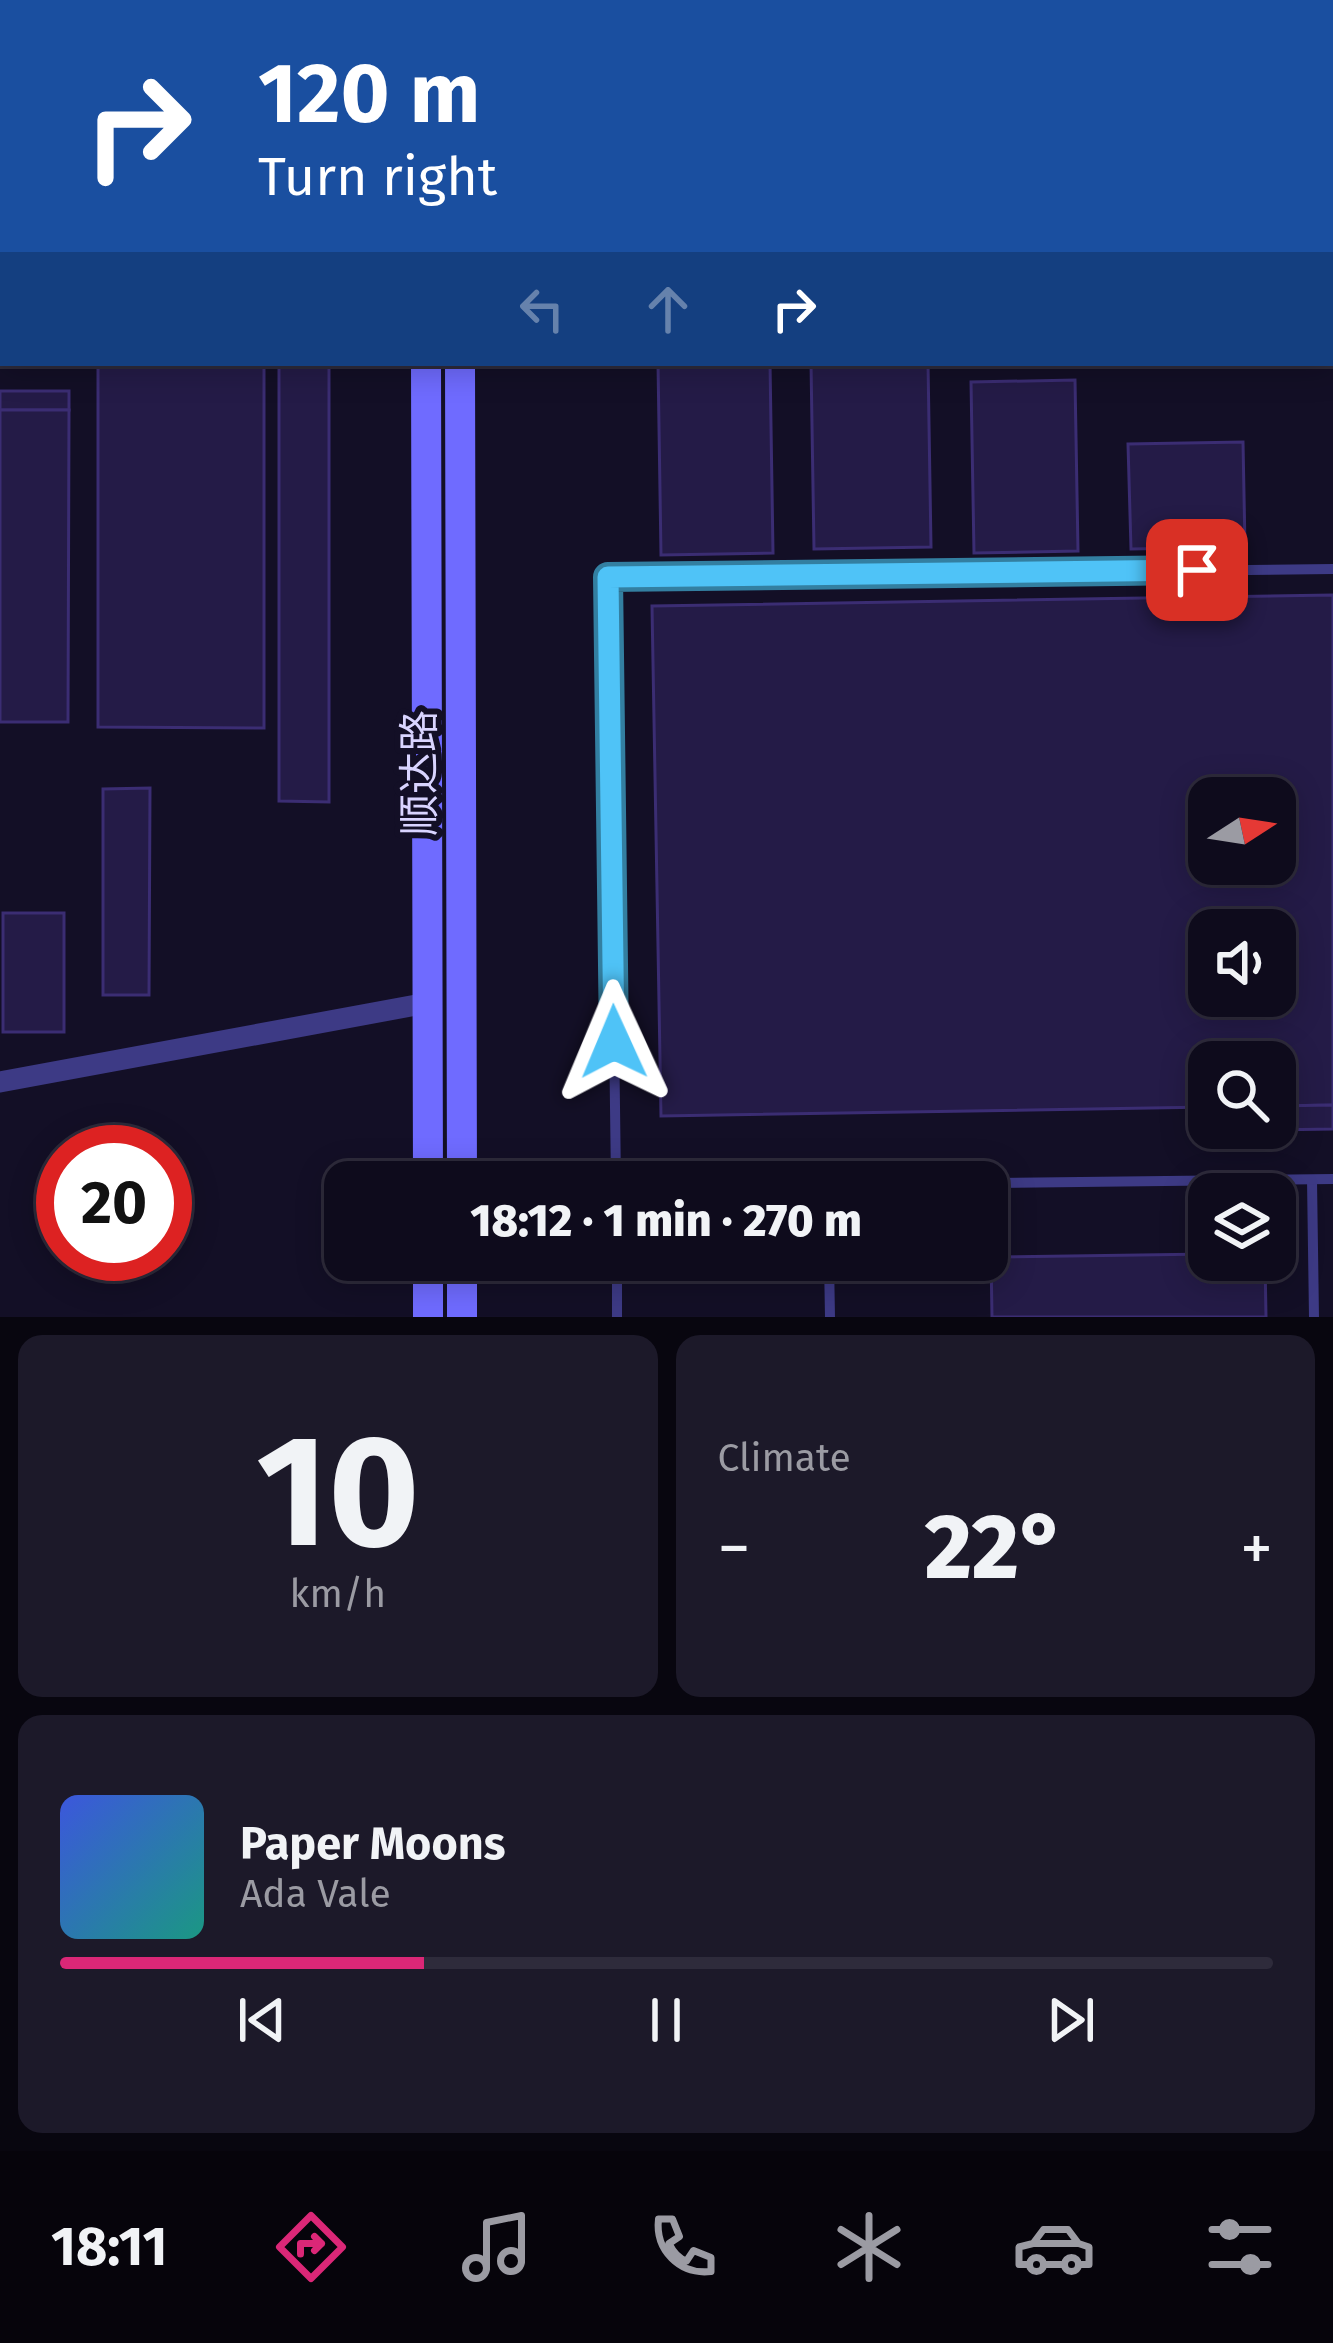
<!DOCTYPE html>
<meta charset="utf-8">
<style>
body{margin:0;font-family:"Fira Sans","Noto Sans SC",sans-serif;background:#1c1929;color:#f1f3f6;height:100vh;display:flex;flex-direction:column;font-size:45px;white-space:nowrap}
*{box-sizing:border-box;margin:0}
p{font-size:39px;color:#9b9ba3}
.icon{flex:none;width:66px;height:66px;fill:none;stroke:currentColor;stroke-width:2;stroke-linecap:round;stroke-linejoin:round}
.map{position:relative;height:1317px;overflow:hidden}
.details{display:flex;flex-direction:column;gap:18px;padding:18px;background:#08060f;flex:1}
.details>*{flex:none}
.top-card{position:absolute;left:0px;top:0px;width:1335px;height:366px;box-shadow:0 6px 30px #0003,0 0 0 3px #2e2b3b;background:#1a4fa0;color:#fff;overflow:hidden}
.needle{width:78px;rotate:78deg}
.tools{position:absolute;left:1188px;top:777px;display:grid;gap:24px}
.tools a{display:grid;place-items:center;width:108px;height:108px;border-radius:24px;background:#0e0b1c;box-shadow:0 6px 30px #0003,0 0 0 3px #2e2b3b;font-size:60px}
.speed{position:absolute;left:36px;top:1125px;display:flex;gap:24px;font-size:60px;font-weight:700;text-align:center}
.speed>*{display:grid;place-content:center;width:156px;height:156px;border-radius:50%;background:#0e0b1c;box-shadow:0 6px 30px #0003,0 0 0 3px #2e2b3b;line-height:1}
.speed .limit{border:18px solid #d22;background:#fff;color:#111}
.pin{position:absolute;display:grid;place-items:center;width:102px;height:102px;color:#fff;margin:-51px;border-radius:24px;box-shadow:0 6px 18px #0006}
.me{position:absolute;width:132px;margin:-66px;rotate:359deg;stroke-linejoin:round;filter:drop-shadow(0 0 9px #0008)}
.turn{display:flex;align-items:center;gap:42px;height:252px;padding:0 60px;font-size:54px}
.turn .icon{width:156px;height:156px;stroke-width:2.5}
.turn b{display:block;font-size:84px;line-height:102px}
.lanes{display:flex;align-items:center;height:114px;padding:0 60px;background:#0003;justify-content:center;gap:60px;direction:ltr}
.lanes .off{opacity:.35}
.big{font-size:90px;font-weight:800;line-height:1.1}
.details .card{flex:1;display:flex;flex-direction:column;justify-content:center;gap:18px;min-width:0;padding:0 42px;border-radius:24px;background:#1c1929}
.details .dial{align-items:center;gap:0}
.dial b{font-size:156px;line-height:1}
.song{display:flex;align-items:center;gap:36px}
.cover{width:144px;height:144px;border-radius:18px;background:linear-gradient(135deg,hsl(230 70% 55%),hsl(170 70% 35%))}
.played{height:12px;border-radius:6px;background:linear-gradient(90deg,#db2777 30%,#2e2b3b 30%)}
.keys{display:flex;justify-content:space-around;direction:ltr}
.heat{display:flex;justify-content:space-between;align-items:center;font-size:66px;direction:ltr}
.details .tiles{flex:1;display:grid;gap:18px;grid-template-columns:1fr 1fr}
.card:last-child{grid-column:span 2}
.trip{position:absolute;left:324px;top:1161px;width:684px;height:120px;border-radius:24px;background:#0e0b1c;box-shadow:0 6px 30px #0003,0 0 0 3px #2e2b3b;font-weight:800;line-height:120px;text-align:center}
.tab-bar{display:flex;height:192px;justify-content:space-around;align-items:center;background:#06040b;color:#9b9ba3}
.tab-bar .icon{width:84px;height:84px}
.tab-bar .current{color:#db2777}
.tab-bar b{font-size:54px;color:#f1f3f6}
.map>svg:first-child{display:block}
</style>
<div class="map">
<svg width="1333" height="1317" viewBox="0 0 1333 1317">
<rect width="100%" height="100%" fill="#130f26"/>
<g fill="#241b47" stroke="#3b2d73" stroke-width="3" fill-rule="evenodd">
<polygon points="1014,0 1173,0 1180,3 1021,3"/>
<polygon points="98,363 264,363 264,728 98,727"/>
<polygon points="279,363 329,363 329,802 279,801"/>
<polygon points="658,363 770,363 773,553 661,555"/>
<polygon points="811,363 928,363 931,547 814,549"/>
<polygon points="1075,380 1078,551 974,553 971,382"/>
<rect x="0" y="391" width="69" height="19"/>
<polygon points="0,410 69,410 68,722 0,722"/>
<polygon points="1243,442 1245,547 1131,549 1128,444"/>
<path d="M1333,595V1105L1275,1106V1062H1209V1107L661,1116L652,606ZM1209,798H1275V864H1209ZM1209,930H1275V996H1209Z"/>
<polygon points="150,788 149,995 103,995 103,789"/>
<rect x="3" y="913" width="61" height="119"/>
<polygon points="1333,1105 1333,1129 1267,1130 1275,1128 1275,1106"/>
<polygon points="1209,1254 1209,1260 1265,1260 1266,1317 992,1317 991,1257"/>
</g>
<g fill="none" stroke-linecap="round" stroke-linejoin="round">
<g stroke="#3d3a85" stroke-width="10">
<polyline points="1312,1180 1314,1317"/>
<polyline points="616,1182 608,577 1333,569"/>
<polyline points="987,1183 1333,1179"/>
<polyline points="617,1260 617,1317"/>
<polyline points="829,1260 830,1317"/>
</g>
<polyline stroke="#3d3a85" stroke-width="21" points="0,1082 427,1003"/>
<g stroke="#6f6bff" stroke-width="30">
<polyline points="426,363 428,1182"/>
<polyline points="460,363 462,1182"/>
<polyline points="428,1260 428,1317"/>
<polyline points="462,1260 462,1317"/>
</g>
<g stroke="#e055d1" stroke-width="33">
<polyline points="432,0 439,3"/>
<polyline points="548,0 556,3"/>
<polyline points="1332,304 1333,305"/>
<polyline points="1332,349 1333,350"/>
</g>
</g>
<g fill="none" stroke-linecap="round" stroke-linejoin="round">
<g stroke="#337fa1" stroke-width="30">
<polyline id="route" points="614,1042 608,577 1197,570"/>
</g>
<use href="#route" stroke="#4fc3f7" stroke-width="21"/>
</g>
<g text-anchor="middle" stroke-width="12" stroke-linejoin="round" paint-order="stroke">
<g font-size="42" fill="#d9d4ff" stroke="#130f26">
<text transform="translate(419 773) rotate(-90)" y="15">顺达路</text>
</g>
</g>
</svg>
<div class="tools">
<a><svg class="needle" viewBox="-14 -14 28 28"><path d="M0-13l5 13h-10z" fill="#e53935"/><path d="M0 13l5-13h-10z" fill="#9b9ba3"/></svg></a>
<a><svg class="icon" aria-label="sound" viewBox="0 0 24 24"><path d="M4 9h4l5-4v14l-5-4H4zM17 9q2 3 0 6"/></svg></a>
<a><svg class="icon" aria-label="search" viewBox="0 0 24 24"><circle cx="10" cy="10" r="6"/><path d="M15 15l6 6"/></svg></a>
<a><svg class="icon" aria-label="layers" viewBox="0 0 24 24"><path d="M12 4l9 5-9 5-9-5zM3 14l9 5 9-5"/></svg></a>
</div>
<div class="speed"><div class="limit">20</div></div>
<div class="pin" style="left:1197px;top:570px;background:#d93025"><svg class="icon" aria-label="arrive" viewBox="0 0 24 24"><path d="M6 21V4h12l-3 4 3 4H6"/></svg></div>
<svg class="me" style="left:614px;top:1042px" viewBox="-20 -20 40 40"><path d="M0-17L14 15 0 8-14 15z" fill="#4fc3f7" stroke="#fff" stroke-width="4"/></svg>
<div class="trip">18:12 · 1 min · 270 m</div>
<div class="top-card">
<div class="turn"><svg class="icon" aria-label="right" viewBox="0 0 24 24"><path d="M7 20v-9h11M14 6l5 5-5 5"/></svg><div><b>120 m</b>Turn right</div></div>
<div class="lanes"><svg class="icon off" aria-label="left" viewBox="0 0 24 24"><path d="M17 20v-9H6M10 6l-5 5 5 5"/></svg><svg class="icon off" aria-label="ahead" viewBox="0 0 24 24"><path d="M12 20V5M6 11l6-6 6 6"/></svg><svg class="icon" aria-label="right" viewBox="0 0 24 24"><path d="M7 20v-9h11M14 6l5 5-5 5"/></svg></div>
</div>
</div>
<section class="details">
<div class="tiles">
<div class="card dial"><b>10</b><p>km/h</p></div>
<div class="card"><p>Climate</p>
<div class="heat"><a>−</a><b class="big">22°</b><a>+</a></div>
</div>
<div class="card">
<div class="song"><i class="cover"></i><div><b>Paper Moons</b><p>Ada Vale</p></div></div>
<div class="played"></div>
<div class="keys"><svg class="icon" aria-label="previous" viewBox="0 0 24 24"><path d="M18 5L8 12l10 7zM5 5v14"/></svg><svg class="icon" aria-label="pause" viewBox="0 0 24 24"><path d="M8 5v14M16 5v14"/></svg><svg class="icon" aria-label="next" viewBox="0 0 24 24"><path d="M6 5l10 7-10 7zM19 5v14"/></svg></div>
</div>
</div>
</section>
<nav class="tab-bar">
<b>18:11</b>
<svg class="icon current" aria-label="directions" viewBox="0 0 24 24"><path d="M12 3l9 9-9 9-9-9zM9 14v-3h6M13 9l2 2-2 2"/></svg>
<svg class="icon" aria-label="music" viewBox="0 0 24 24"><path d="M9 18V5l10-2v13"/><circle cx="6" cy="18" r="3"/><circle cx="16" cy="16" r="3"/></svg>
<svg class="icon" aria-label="phone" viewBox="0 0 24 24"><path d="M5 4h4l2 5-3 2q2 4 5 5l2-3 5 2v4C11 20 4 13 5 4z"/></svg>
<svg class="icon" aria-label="climate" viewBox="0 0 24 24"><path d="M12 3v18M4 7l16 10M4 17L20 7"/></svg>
<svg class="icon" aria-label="car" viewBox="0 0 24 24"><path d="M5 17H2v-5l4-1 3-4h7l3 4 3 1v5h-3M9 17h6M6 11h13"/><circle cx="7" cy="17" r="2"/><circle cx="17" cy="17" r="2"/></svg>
<svg class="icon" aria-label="filters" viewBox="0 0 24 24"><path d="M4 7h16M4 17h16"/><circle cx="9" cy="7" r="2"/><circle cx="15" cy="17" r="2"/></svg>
</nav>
